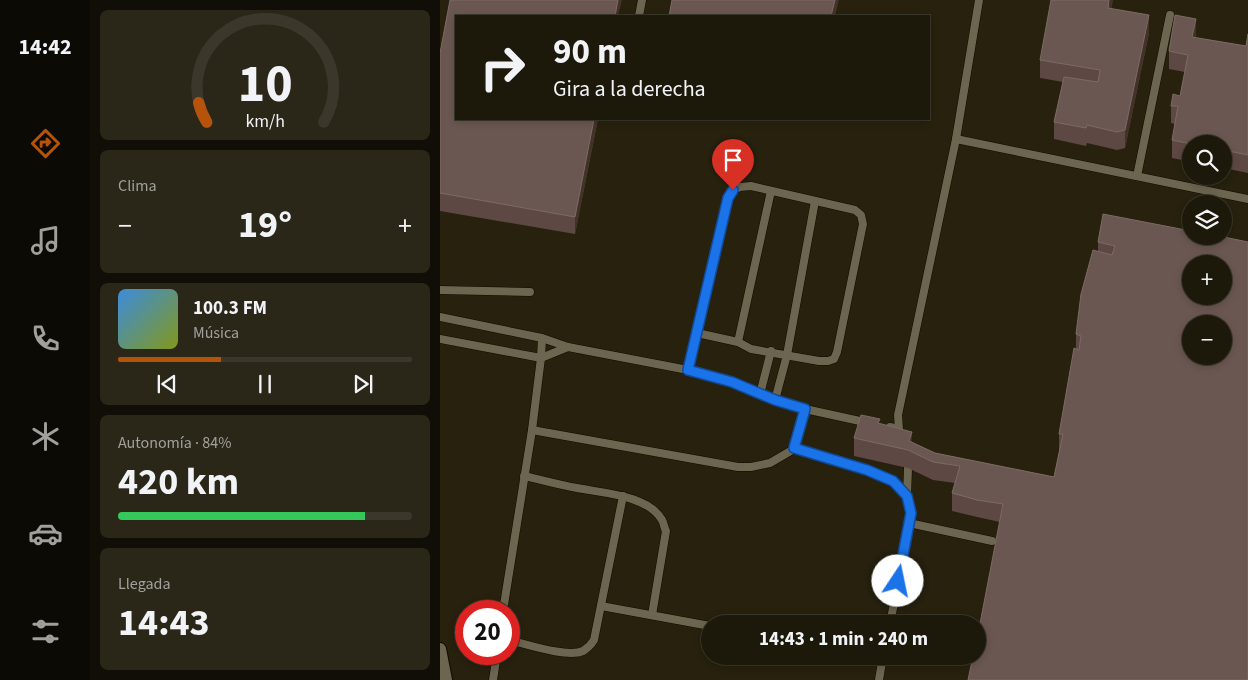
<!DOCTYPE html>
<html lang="es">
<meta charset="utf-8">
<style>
body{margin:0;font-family:"Source Sans 3",sans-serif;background:#2a2618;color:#f1f3f6;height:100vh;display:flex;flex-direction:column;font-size:19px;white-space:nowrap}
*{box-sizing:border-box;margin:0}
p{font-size:16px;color:#a0a09c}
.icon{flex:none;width:28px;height:28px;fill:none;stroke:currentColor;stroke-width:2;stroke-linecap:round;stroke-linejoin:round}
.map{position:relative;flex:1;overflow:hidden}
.side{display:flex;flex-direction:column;gap:10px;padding:10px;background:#100e06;width:350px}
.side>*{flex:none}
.hud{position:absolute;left:15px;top:15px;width:475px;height:105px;border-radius:0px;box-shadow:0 2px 8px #0003,0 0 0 1px #3b382b;background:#1d190a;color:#f1f3f6;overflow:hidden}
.tools{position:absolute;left:742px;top:135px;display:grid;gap:10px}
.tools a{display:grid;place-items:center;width:50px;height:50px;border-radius:50%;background:#1d190a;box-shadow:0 2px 8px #0003,0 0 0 1px #3b382b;font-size:25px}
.speed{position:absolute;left:15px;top:600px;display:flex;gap:10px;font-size:25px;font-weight:700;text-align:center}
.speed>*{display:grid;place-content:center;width:65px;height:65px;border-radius:50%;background:#1d190a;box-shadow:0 2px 8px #0003,0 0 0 1px #3b382b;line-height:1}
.speed .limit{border:8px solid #d22;background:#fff;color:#111}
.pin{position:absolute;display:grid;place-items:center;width:42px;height:42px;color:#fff;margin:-51px -21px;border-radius:50% 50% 50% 0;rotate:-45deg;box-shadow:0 0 5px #0007}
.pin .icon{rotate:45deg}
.me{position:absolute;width:55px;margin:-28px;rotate:11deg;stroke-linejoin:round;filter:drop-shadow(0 0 4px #0008)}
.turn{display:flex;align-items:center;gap:18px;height:105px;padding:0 15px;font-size:22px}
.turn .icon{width:65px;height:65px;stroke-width:2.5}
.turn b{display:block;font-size:35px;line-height:42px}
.big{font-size:38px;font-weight:700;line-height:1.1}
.side .tile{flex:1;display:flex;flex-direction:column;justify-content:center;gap:8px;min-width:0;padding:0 18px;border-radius:8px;background:#2a2618}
.side .dial{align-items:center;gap:0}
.dial svg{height:130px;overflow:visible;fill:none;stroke:#3b382b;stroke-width:7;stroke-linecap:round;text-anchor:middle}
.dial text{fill:#f1f3f6;stroke:none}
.song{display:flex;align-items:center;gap:15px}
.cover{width:60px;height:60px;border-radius:8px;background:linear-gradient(135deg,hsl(210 70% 55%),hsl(70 70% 35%))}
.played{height:5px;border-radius:2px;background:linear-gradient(90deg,#b45309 35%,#3b382b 35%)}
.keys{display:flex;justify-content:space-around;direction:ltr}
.heat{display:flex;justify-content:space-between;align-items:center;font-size:28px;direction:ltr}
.charge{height:8px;border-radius:4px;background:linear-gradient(90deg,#34c759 84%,#3b382b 0)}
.trip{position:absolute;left:261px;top:615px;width:285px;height:50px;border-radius:25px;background:#1d190a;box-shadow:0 2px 8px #0003,0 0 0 1px #3b382b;font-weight:700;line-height:50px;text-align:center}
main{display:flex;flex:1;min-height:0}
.dock{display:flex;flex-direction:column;width:90px;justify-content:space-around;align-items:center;background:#0c0a04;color:#a0a09c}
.dock .icon{width:35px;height:35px}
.dock .active{color:#b45309}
.dock b{font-size:22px;color:#f1f3f6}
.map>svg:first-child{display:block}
</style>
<main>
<nav class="dock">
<b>14:42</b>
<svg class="icon active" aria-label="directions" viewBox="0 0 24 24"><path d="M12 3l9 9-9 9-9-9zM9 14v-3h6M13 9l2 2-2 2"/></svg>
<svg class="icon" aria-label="music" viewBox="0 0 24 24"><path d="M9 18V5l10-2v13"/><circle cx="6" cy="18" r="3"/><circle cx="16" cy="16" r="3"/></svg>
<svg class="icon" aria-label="phone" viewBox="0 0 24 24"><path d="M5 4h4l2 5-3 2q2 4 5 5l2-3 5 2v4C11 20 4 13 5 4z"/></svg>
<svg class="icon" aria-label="climate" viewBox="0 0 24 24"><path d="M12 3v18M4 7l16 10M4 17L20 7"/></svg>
<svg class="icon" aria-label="car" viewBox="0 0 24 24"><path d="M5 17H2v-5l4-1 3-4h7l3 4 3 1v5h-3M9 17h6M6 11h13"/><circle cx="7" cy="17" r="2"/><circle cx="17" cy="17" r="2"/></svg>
<svg class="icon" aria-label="filters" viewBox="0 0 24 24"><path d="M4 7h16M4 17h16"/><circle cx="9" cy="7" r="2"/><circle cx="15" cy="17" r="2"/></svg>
</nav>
<section class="side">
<div class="tile dial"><svg viewBox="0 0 100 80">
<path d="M14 69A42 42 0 1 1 86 69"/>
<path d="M14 69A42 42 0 0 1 9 57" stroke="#b45309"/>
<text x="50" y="56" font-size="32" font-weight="700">10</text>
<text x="50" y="72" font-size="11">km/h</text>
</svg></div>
<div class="tile"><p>Clima</p>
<div class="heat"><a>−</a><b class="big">19°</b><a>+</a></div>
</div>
<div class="tile">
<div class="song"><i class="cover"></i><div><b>100.3 FM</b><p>Música</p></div></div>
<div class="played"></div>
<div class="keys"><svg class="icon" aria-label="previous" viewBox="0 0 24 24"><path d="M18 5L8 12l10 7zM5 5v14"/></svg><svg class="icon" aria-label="pause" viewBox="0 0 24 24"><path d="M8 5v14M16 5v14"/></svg><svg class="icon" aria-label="next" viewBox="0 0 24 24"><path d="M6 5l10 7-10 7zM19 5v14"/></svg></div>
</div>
<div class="tile"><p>Autonomía · 84%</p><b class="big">420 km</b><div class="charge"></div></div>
<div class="tile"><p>Llegada</p><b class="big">14:43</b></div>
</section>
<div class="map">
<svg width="808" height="680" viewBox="0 0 808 680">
<rect width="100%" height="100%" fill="#27210e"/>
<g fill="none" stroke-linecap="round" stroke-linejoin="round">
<g stroke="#100a00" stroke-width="9">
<g id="lane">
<polyline points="199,16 202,0"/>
<polyline points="516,139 808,199"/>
<polyline points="697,176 730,15"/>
<polyline points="0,290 90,292"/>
<polyline points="0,317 102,338 128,347 248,370 292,383 335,400 365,409 354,449 330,463 311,467 298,467 92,430 101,358 102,338"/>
<polyline points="257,333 298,342"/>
<polyline points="0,339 101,358 128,347"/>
<polyline points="248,370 288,198 293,190 300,187 311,186 415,210 421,215 423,224 397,352 394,359 388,361 379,361 311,349 298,342 331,191"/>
<polyline points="320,394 331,351"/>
<polyline points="335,400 347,355 375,201"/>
<polyline points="365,409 429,423"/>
<polyline points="450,427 459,429 458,415 516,139 539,0"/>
<polyline points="354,449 427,470 453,481 467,496 471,513 450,624"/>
<path d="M84,476C102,480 120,485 137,488C162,493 208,495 222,520C224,523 224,528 226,531L212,615"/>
<polyline points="467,496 468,468"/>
<polyline points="469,523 552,541"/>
<polyline points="161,606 270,626"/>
<polyline points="63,611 92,430"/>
<path d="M69,640C86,644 127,658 143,651C148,648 151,645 154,640L183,496"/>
<polyline points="53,680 57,654"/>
<polyline points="439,680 443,656"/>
</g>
</g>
<g stroke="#100a00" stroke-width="14">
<polyline id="secondary" points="0,649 6,680"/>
</g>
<use href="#lane" stroke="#6c6550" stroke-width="8"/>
<use href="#secondary" stroke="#6c6550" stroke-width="12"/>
</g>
<g fill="#5e4844">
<polygon points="673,0 671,8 709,33 685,148 677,150 647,143 646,146 614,139 614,122 623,82 600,78 600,60"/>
<polygon points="808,34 808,173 784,168 784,144 751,144 751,162 732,158 732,140 735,124 731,123 731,106 740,96 745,72 729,69 729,51 756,38 806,46"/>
<polygon points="0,53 158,119 135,234 0,211"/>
<polygon points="751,231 808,680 560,522 537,517 512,511 512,493 515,483 493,480 468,468 414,456 414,438 440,424 472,442 495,453 614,477 619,452 619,434 636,349 636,334 658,251 658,242"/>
</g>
<g fill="#433228">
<polygon points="178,0 182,0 178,16 175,16"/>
<polygon points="395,0 399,0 395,16 391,16"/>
<polygon points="669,0 673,0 668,25 668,8"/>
<polygon points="709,15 709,33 685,148 685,130"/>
<polygon points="756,19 756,37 752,55 752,37"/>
<polygon points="154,119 158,119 135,234 135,217"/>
<polygon points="472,432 472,449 469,441"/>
</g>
<g fill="#6b5752" stroke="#7c6b64" fill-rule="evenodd">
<polygon points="10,0 178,0 175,16 16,16 16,119 154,119 135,217 0,193 0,53"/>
<polygon points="232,0 395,0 391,16 229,16"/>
<polygon points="611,0 669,0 668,8 709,15 685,130 677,132 647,125 646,128 614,122 624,77 658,82 660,70 600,60"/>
<polygon points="735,15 756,19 752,37 806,46 808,34 808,155 784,150 784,144 751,144 732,140 738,106 731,106 733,94 740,96 748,55 729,51"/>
<path d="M663,214L751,231V236H779L808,242V680H528L533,656H538V634L563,504L537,500L512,493L520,466L493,462L468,450L414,438L421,415L440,419L438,423L472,432L469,441L495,453L614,477L623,434H619L634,348L639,350L641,336L636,334L641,294L653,250L672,255L675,246L658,242ZM751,264H784V296H751ZM751,324H784V356H751Z"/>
</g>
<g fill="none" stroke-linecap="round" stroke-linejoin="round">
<g stroke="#114b97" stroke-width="12">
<polyline id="route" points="293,190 288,198 248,370 292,382 335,400 365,409 354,448 427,470 453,481 467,496 471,513 458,581"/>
</g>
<use href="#route" stroke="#1a73e8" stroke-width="9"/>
</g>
</svg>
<div class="tools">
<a><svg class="icon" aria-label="search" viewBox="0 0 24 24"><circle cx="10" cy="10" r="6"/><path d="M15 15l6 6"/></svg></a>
<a><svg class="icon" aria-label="layers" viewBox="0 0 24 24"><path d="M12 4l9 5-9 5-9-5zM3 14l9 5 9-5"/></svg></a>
<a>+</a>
<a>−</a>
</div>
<div class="speed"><div class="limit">20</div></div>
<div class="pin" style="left:293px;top:190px;background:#d93025"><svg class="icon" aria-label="arrive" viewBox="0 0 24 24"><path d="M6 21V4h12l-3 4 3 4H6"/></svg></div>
<svg class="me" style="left:458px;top:581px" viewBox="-20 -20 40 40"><circle r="19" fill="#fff"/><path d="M0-13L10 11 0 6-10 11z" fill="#1a73e8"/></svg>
<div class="trip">14:43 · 1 min · 240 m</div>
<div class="hud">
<div class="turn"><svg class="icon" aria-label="right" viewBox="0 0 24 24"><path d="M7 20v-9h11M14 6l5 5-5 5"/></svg><div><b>90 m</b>Gira a la derecha</div></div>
</div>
</div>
</main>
